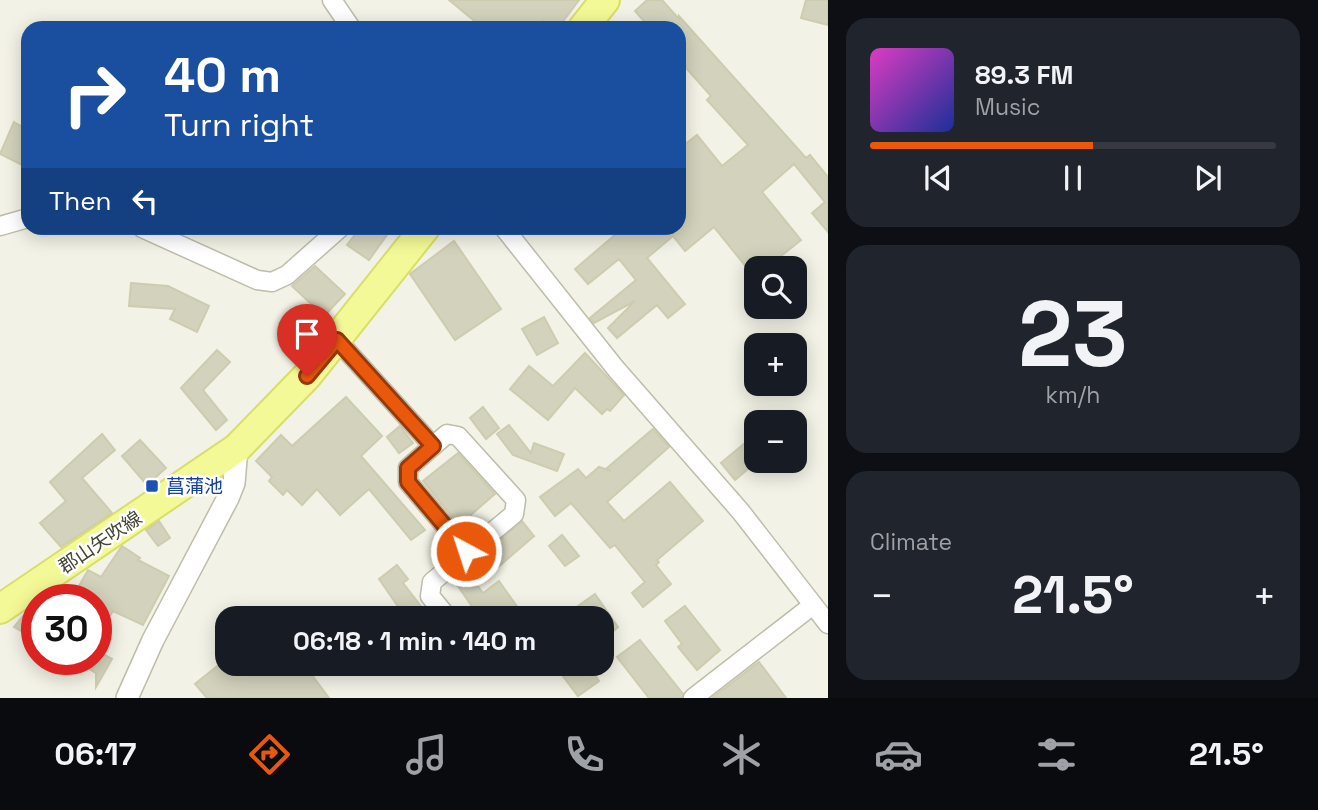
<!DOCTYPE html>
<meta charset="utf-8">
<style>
body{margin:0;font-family:"Space Grotesk","Noto Sans JP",sans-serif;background:#20242c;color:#f1f3f6;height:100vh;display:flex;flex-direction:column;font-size:26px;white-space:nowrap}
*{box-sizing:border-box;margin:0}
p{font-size:23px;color:#9ea1a6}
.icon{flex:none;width:38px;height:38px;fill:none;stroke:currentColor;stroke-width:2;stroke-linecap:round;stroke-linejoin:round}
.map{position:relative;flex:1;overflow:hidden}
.drawer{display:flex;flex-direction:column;gap:18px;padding:18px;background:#0d0f14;width:490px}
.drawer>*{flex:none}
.hud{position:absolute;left:21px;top:21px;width:665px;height:214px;border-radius:21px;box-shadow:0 4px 18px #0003;background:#1a4fa0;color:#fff;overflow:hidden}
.controls{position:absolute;left:744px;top:256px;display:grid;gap:14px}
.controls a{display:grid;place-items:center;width:63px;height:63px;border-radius:14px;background:#171b24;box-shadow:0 4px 18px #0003;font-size:35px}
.speed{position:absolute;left:21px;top:584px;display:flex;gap:14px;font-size:35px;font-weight:700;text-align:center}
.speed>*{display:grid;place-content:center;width:91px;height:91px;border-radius:50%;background:#171b24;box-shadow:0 4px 18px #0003;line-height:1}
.speed .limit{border:10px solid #d22;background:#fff;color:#111}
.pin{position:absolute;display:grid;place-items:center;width:60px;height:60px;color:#fff;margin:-72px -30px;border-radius:50% 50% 50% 0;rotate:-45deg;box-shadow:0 0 7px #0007}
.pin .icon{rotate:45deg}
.me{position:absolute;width:77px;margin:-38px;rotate:320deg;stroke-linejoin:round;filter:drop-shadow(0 0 5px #0008)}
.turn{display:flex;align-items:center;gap:24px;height:147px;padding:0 28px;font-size:32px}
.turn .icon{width:91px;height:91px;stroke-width:2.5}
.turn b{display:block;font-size:49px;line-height:60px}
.then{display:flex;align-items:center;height:66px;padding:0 28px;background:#0003;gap:14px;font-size:26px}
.big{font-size:52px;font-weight:600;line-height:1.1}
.drawer .tile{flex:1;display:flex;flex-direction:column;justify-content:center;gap:10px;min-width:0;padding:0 24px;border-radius:21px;background:#20242c}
.drawer .dial{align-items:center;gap:0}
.dial b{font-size:91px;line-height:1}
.song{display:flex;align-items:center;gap:21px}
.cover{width:84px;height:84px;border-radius:10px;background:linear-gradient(135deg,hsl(310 70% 55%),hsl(230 70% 35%))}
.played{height:7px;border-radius:4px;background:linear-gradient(90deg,#ea580c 55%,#363941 55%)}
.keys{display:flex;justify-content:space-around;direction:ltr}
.heat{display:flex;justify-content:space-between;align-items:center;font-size:38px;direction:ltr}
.trip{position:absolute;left:215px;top:606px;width:399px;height:70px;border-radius:21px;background:#171b24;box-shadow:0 4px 18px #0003;font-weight:600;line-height:70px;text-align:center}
.tab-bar{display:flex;height:112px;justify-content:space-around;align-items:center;background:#090b0e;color:#9ea1a6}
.tab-bar .icon{width:49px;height:49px}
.tab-bar .active{color:#ea580c}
.tab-bar b{font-size:32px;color:#f1f3f6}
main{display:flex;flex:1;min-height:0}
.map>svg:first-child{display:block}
</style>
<main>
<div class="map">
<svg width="828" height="698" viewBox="0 0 828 698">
<rect width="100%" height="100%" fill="#f2f2e6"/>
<g fill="#d3d2bc" stroke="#ceccaf" stroke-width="2">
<polygon points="449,0 579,0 558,28 552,28 543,21 539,28 483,28"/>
<polygon points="647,0 662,0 679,19 679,16 806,158 810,155 828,177 828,232 812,213 825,202 794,164 762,192 801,240 766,268 747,268 714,227 685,251 673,236 647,258 685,304 668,318 657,305 617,338 608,328 635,301 594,323 590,318 636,280 619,259 588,284 575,269 623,228 679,228 679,149 697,135 722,166 748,145 707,100 711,96 679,60 679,28 650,28 635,11"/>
<polygon points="806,0 828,0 828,25 801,18"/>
<polygon points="14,122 28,130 28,153 22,165 0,154"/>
<polygon points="360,228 392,228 369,260 347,245"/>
<polygon points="454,241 501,309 455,340 410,274"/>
<polygon points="315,266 345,294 324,316 292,286"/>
<polygon points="131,283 168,286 209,306 197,332 170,319 175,309 129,306"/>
<polygon points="544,317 558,343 537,355 522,329"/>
<polygon points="217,350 230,362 203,390 227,420 216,430 181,388"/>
<polygon points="585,353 624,395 610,411 607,409 602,414 575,388 548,420 510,389 529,366 553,386"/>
<polygon points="346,397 382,436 361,456 425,530 411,540 369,489 340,515 317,489 302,505 287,490 283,495 269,481 272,477 256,461 281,435 292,446"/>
<polygon points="483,407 499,428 486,439 470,418"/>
<polygon points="509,425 531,453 534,443 564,454 557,471 513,455 497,434"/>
<polygon points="400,426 413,443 399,453 387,437"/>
<polygon points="653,429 669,447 607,502 624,521 670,482 703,521 657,560 659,562 656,565 671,584 643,607 632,593 645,582 615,545 610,548 571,503 555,516 540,497 578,469 586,478 599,467 611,471 607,468"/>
<polygon points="102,434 115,450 82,478 112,513 61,547 40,523 66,501 50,482"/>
<polygon points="756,434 756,462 735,480 721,463"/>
<polygon points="140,440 166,468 147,485 122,456"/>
<polygon points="458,453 495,494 459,525 423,481"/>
<polygon points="159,521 170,538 158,546 146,530"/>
<polygon points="522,521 534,536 497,568 485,553"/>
<polygon points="562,535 579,556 565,566 549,546"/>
<polygon points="122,546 140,558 138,560 169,576 143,625 113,611 107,621 96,615 96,600 71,600 88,570 101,577"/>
<polygon points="397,565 408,579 403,583 430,618 406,618 379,579"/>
<polygon points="465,569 483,593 499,581 525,618 480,618 453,579"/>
<polygon points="595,594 618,627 602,641 602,618 570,618 580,610 578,606"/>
<polygon points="685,606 720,650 697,670 678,647 682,644 665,621"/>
<polygon points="27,611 37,617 37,640 14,627"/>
<polygon points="640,640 683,694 682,698 649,698 617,657"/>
<polygon points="96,650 112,659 96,687 96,673 73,660 96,660"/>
<polygon points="759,662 786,698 712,698"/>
<polygon points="221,663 303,663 329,698 207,698 195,684"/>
<polygon points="553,663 586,663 599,681 578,696"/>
</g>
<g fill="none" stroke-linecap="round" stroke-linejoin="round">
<g stroke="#bdbda9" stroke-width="21">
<g id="minor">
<polyline points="332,0 351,28"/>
<polyline points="0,226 28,218"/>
<polyline points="142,228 257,280 272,282 287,275 340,228"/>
<polyline points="504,228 616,369 741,512 828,624"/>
<polyline points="337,340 433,446 408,468 408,482 466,551"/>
<polyline points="433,446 447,434 458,436 516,500 514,514 432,582 430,596 448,618"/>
<polyline points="693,698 813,605"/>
</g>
</g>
<g stroke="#bdbda9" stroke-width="24">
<polyline id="tertiary" points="127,698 153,640 228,498 234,483 237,448"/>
</g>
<g stroke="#d9de68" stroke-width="32">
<g id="primary">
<polyline points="583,28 605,0"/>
<polyline points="0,609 237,448 307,376 425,228"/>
</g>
</g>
<use href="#minor" stroke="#fff" stroke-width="18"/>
<use href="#tertiary" stroke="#fff" stroke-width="21"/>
<use href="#primary" stroke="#f4f997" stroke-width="28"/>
</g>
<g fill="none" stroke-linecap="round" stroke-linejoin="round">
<g stroke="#983908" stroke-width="18">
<polyline id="route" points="307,376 337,340 433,446 408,468 408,482 466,551"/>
</g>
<use href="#route" stroke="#ea580c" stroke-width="12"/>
</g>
<rect fill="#1a4fb4" stroke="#fff" stroke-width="2.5" x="145" y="479" width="14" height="14" rx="3.5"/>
<g text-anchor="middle" stroke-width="5" stroke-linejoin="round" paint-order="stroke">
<g font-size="19" fill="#164399" stroke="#fff" text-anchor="start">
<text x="166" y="493">菖蒲池</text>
</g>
<g font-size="19" fill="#444435" stroke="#fff">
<text transform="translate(100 542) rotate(-34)" y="7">郡山矢吹線</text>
</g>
</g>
</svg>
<div class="controls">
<a><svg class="icon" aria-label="search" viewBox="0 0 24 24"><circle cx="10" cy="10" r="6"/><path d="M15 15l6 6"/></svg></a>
<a>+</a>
<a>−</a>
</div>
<div class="speed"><div class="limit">30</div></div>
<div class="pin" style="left:307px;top:376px;background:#d93025"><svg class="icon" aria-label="arrive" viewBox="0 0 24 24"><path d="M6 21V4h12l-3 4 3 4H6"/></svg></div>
<svg class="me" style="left:466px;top:551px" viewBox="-20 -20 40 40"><circle r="17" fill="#ea580c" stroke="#fff" stroke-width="3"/><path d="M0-11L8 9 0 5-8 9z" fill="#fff"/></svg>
<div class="trip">06:18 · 1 min · 140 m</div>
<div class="hud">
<div class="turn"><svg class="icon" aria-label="right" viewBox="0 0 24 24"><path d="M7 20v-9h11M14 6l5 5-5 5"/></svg><div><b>40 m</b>Turn right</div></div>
<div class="then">Then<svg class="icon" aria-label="left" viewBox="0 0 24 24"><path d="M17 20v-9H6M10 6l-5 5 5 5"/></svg></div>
</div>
</div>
<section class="drawer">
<div class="tile">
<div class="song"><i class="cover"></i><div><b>89.3 FM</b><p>Music</p></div></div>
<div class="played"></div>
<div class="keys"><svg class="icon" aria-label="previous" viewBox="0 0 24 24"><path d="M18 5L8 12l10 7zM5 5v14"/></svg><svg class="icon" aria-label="pause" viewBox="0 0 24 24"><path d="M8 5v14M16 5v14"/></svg><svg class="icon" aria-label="next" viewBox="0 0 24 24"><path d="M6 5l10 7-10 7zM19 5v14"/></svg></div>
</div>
<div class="tile dial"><b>23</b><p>km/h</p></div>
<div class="tile"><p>Climate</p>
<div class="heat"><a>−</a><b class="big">21.5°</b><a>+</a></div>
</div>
</section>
</main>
<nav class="tab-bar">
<b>06:17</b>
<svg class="icon active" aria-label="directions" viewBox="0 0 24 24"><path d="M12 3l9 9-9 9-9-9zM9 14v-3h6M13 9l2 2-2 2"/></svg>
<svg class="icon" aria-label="music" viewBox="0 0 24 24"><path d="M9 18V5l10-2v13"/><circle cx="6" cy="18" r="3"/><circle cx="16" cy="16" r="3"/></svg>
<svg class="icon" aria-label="phone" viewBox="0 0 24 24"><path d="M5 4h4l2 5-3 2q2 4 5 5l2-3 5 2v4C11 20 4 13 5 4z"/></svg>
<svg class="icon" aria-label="climate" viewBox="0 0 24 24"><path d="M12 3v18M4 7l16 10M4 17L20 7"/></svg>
<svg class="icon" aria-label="car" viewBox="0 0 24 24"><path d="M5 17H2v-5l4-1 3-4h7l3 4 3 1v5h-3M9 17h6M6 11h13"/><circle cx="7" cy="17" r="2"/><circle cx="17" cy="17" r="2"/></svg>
<svg class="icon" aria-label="filters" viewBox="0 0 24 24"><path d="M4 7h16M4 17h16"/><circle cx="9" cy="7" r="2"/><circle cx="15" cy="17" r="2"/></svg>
<b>21.5°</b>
</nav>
